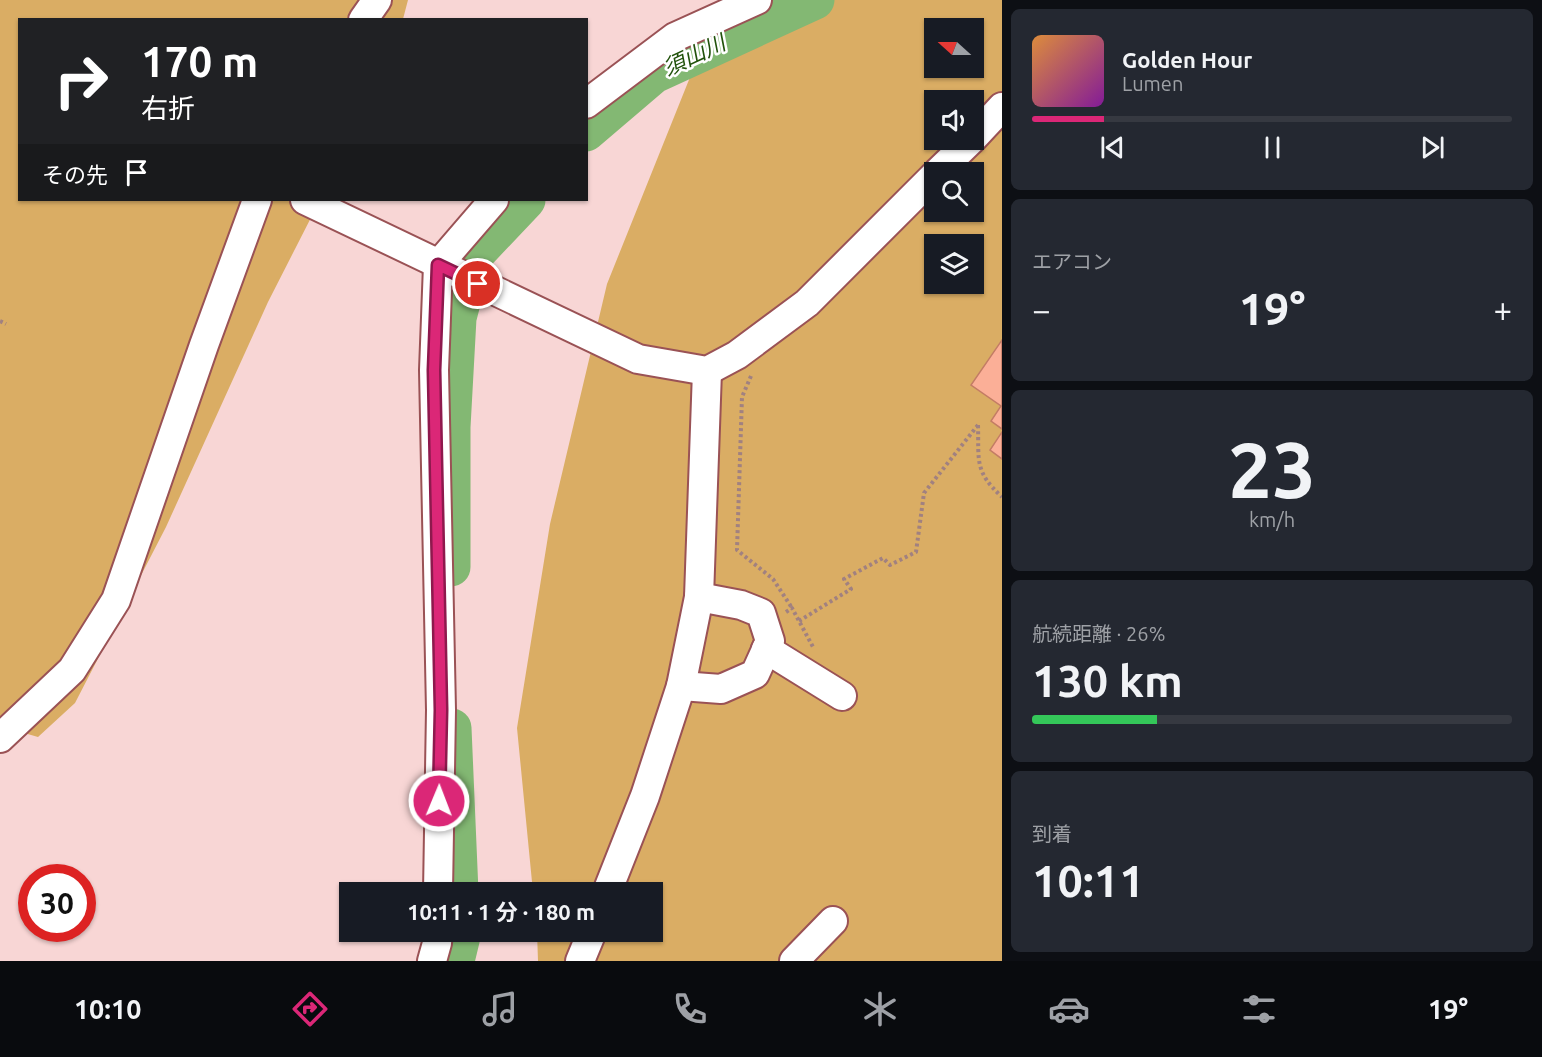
<!DOCTYPE html>
<html lang="ja">
<meta charset="utf-8">
<style>
body{margin:0;font-family:Ubuntu,"Noto Sans JP",sans-serif;background:#242831;color:#f1f3f6;height:100vh;display:flex;flex-direction:column;font-size:22px;white-space:nowrap}
*{box-sizing:border-box;margin:0}
p{font-size:20px;color:#9ea1a6}
.icon{flex:none;width:33px;height:33px;fill:none;stroke:currentColor;stroke-width:2;stroke-linecap:round;stroke-linejoin:round}
.map{position:relative;flex:1;overflow:hidden}
.details{display:flex;flex-direction:column;gap:9px;padding:9px;background:#0d0f14;width:540px}
.details>*{flex:none}
.banner{position:absolute;left:18px;top:18px;width:570px;height:183px;border-radius:0px;box-shadow:0 2px 4px #0004;background:#202124;color:#fff;overflow:hidden}
.needle{width:39px;rotate:291deg}
.fabs{position:absolute;left:924px;top:18px;display:grid;gap:12px}
.fabs a{display:grid;place-items:center;width:60px;height:60px;border-radius:0px;background:#171b24;box-shadow:0 2px 4px #0004;font-size:30px}
.speed{position:absolute;left:18px;top:864px;display:flex;gap:12px;font-size:30px;font-weight:700;text-align:center}
.speed>*{display:grid;place-content:center;width:78px;height:78px;border-radius:50%;background:#171b24;box-shadow:0 2px 4px #0004;line-height:1}
.speed .limit{border:9px solid #d22;background:#fff;color:#111}
.pin{position:absolute;display:grid;place-items:center;width:51px;height:51px;color:#fff;margin:-26px;border:3px solid #fff;border-radius:50%;box-shadow:0 2px 6px #0007}
.me{position:absolute;width:66px;margin:-33px;rotate:1deg;stroke-linejoin:round;filter:drop-shadow(0 0 4px #0008)}
.turn{display:flex;align-items:center;gap:21px;height:126px;padding:0 24px;font-size:27px}
.turn .icon{width:78px;height:78px;stroke-width:2.5}
.turn b{display:block;font-size:42px;line-height:51px}
.then{display:flex;align-items:center;height:57px;padding:0 24px;background:#0003;gap:12px;font-size:22px}
.big{font-size:45px;font-weight:700;line-height:1.1}
.details .widget{flex:1;display:flex;flex-direction:column;justify-content:center;gap:9px;min-width:0;padding:0 21px;border-radius:9px;background:#242831}
.details .dial{align-items:center;gap:0}
.dial b{font-size:78px;line-height:1}
.song{display:flex;align-items:center;gap:18px}
.cover{width:72px;height:72px;border-radius:9px;background:linear-gradient(135deg,hsl(30 70% 55%),hsl(290 70% 35%))}
.played{height:6px;border-radius:3px;background:linear-gradient(90deg,#db2777 15%,#363941 15%)}
.keys{display:flex;justify-content:space-around;direction:ltr}
.heat{display:flex;justify-content:space-between;align-items:center;font-size:33px;direction:ltr}
.charge{height:9px;border-radius:4px;background:linear-gradient(90deg,#34c759 26%,#363941 0)}
.trip{position:absolute;left:339px;top:882px;width:324px;height:60px;border-radius:0px;background:#171b24;box-shadow:0 2px 4px #0004;font-weight:700;line-height:60px;text-align:center}
.tab-bar{display:flex;height:96px;justify-content:space-around;align-items:center;background:#090b0e;color:#9ea1a6}
.tab-bar .icon{width:42px;height:42px}
.tab-bar .current{color:#db2777}
.tab-bar b{font-size:27px;color:#f1f3f6}
main{display:flex;flex:1;min-height:0}
.map>svg:first-child{display:block}
</style>
<main>
<div class="map">
<svg width="1002" height="961" viewBox="0 0 1002 961">
<rect width="100%" height="100%" fill="#f8d6d5"/>
<g fill="#daad64" fill-rule="evenodd">
<polygon points="0,0 408,0 403,19 20,20 20,200 320,200 268,302 166,527 75,703 38,737 0,726"/>
<path d="M721,0H1002V961H538L537,932H652V892H533L517,728L550,524L607,284ZM934,28H974V68H934ZM934,100H974V140H934ZM934,172H974V212H934ZM934,244H974V284H934Z"/>
</g>
<g fill="none" stroke-linecap="round" stroke-linejoin="round">
<g stroke="#83b873" stroke-width="39">
<polyline points="586,132 654,74 815,0"/>
<polyline points="451,567 451,427 457,318 473,256 526,200"/>
<polyline points="452,728 459,892"/>
<polyline points="455,961 462,932"/>
</g>
</g>
<g fill="#fbaf97" stroke="#c37c65" stroke-width="1.5">
<polygon points="1002,340 1002,429 991,421 1001,406 971,385"/>
<polygon points="1002,432 1002,459 990,450"/>
</g>
<g fill="none" stroke-linecap="round" stroke-linejoin="round">
<g stroke="#9a5255" stroke-width="32">
<g id="minor">
<polyline points="363,20 377,0"/>
<polyline points="586,104 675,37 757,0"/>
<polyline points="974,137 1002,107"/>
<polyline points="938,172 971,140"/>
<polyline points="305,200 638,359 707,371 737,355 807,303 934,176"/>
<polyline points="766,649 842,696"/>
<polyline points="681,686 721,689 755,674 770,641 761,613 741,605 699,597"/>
<polyline points="0,738 72,670 116,600 204,345 257,200"/>
<polyline points="438,892 441,710 434,370 438,265 494,200"/>
<polyline points="607,892 645,796 681,686 699,597 707,371"/>
<polyline points="432,961 437,943 438,932"/>
<polyline points="580,961 592,932"/>
<polyline points="794,961 833,921"/>
</g>
</g>
<g stroke="#a18180" stroke-width="4" stroke-dasharray="3 3" stroke-linecap="butt">
<polyline points="0,321 6,324"/>
<polyline points="751,376 742,397 737,550 773,579 792,608"/>
<path d="M978,425C979,461 974,471 1002,497"/>
<polyline points="786,612 792,608 813,647"/>
<polyline points="799,621 851,589 844,579 883,558 890,565 916,552 924,493 978,425"/>
</g>
<use href="#minor" stroke="#fff" stroke-width="28"/>
</g>
<g fill="none" stroke-linecap="round" stroke-linejoin="round">
<g stroke="#8e194d" stroke-width="15">
<polyline id="route" points="439,801 441,710 434,370 438,265 478,284"/>
</g>
<use href="#route" stroke="#db2777" stroke-width="10"/>
</g>
<g text-anchor="middle" stroke-width="5" stroke-linejoin="round" paint-order="stroke">
<g font-size="22" font-style="italic" fill="#21520b" stroke="#fff">
<text transform="translate(694 55) rotate(-25)" y="8">須山川</text>
</g>
</g>
</svg>
<div class="fabs">
<a><svg class="needle" viewBox="-14 -14 28 28"><path d="M0-13l5 13h-10z" fill="#e53935"/><path d="M0 13l5-13h-10z" fill="#9ea1a6"/></svg></a>
<a><svg class="icon" aria-label="sound" viewBox="0 0 24 24"><path d="M4 9h4l5-4v14l-5-4H4zM17 9q2 3 0 6"/></svg></a>
<a><svg class="icon" aria-label="search" viewBox="0 0 24 24"><circle cx="10" cy="10" r="6"/><path d="M15 15l6 6"/></svg></a>
<a><svg class="icon" aria-label="layers" viewBox="0 0 24 24"><path d="M12 4l9 5-9 5-9-5zM3 14l9 5 9-5"/></svg></a>
</div>
<div class="speed"><div class="limit">30</div></div>
<div class="pin" style="left:478px;top:284px;background:#d93025"><svg class="icon" aria-label="arrive" viewBox="0 0 24 24"><path d="M6 21V4h12l-3 4 3 4H6"/></svg></div>
<svg class="me" style="left:439px;top:801px" viewBox="-20 -20 40 40"><circle r="17" fill="#db2777" stroke="#fff" stroke-width="3"/><path d="M0-11L8 9 0 5-8 9z" fill="#fff"/></svg>
<div class="trip">10:11 · 1 分 · 180 m</div>
<div class="banner">
<div class="turn"><svg class="icon" aria-label="right" viewBox="0 0 24 24"><path d="M7 20v-9h11M14 6l5 5-5 5"/></svg><div><b>170 m</b>右折</div></div>
<div class="then">その先<svg class="icon" aria-label="arrive" viewBox="0 0 24 24"><path d="M6 21V4h12l-3 4 3 4H6"/></svg></div>
</div>
</div>
<section class="details">
<div class="widget">
<div class="song"><i class="cover"></i><div><b>Golden Hour</b><p>Lumen</p></div></div>
<div class="played"></div>
<div class="keys"><svg class="icon" aria-label="previous" viewBox="0 0 24 24"><path d="M18 5L8 12l10 7zM5 5v14"/></svg><svg class="icon" aria-label="pause" viewBox="0 0 24 24"><path d="M8 5v14M16 5v14"/></svg><svg class="icon" aria-label="next" viewBox="0 0 24 24"><path d="M6 5l10 7-10 7zM19 5v14"/></svg></div>
</div>
<div class="widget"><p>エアコン</p>
<div class="heat"><a>−</a><b class="big">19°</b><a>+</a></div>
</div>
<div class="widget dial"><b>23</b><p>km/h</p></div>
<div class="widget"><p>航続距離 · 26%</p><b class="big">130 km</b><div class="charge"></div></div>
<div class="widget"><p>到着</p><b class="big">10:11</b></div>
</section>
</main>
<nav class="tab-bar">
<b>10:10</b>
<svg class="icon current" aria-label="directions" viewBox="0 0 24 24"><path d="M12 3l9 9-9 9-9-9zM9 14v-3h6M13 9l2 2-2 2"/></svg>
<svg class="icon" aria-label="music" viewBox="0 0 24 24"><path d="M9 18V5l10-2v13"/><circle cx="6" cy="18" r="3"/><circle cx="16" cy="16" r="3"/></svg>
<svg class="icon" aria-label="phone" viewBox="0 0 24 24"><path d="M5 4h4l2 5-3 2q2 4 5 5l2-3 5 2v4C11 20 4 13 5 4z"/></svg>
<svg class="icon" aria-label="climate" viewBox="0 0 24 24"><path d="M12 3v18M4 7l16 10M4 17L20 7"/></svg>
<svg class="icon" aria-label="car" viewBox="0 0 24 24"><path d="M5 17H2v-5l4-1 3-4h7l3 4 3 1v5h-3M9 17h6M6 11h13"/><circle cx="7" cy="17" r="2"/><circle cx="17" cy="17" r="2"/></svg>
<svg class="icon" aria-label="filters" viewBox="0 0 24 24"><path d="M4 7h16M4 17h16"/><circle cx="9" cy="7" r="2"/><circle cx="15" cy="17" r="2"/></svg>
<b>19°</b>
</nav>
